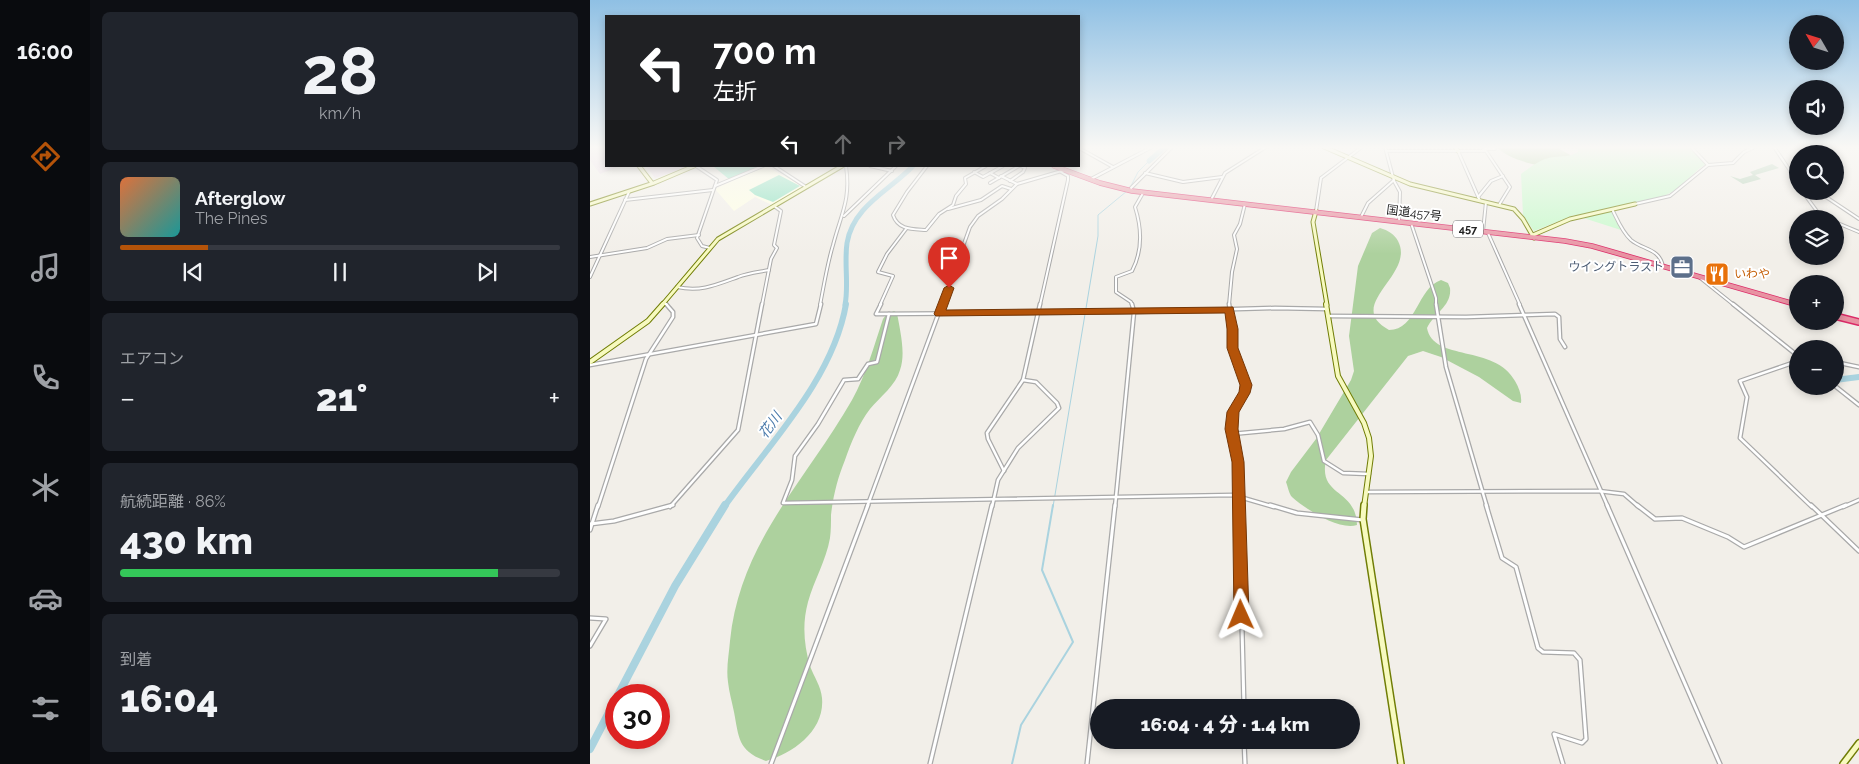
<!DOCTYPE html>
<html lang="ja">
<meta charset="utf-8">
<style>
body{margin:0;font-family:Raleway,"Noto Sans JP",sans-serif;background:#20242c;color:#f1f3f6;height:100vh;display:flex;flex-direction:column;font-size:19px;white-space:nowrap}
*{box-sizing:border-box;margin:0}
p{font-size:16px;color:#9ea1a6}
.icon{flex:none;width:28px;height:28px;fill:none;stroke:currentColor;stroke-width:2;stroke-linecap:round;stroke-linejoin:round}
.map{position:relative;flex:1;overflow:hidden}
.drawer{display:flex;flex-direction:column;gap:12px;padding:12px;background:#0d0f14;width:500px}
.drawer>*{flex:none}
.guide{position:absolute;left:15px;top:15px;width:475px;height:152px;border-radius:0px;box-shadow:0 2px 8px #0003;background:#202124;color:#fff;overflow:hidden}
.needle{width:32px;rotate:309deg}
.buttons{position:absolute;left:1199px;top:15px;display:grid;gap:10px}
.buttons a{display:grid;place-items:center;width:55px;height:55px;border-radius:50%;background:#171b24;box-shadow:0 2px 8px #0003;font-size:25px}
.speed{position:absolute;left:15px;top:684px;display:flex;gap:10px;font-size:25px;font-weight:700;text-align:center}
.speed>*{display:grid;place-content:center;width:65px;height:65px;border-radius:50%;background:#171b24;box-shadow:0 2px 8px #0003;line-height:1}
.speed .limit{border:8px solid #d22;background:#fff;color:#111}
.pin{position:absolute;display:grid;place-items:center;width:42px;height:42px;color:#fff;margin:-51px -21px;border-radius:50% 50% 50% 0;rotate:-45deg;box-shadow:0 0 5px #0007}
.pin .icon{rotate:45deg}
.me{position:absolute;width:55px;margin:-28px;rotate:359deg;stroke-linejoin:round;filter:drop-shadow(0 0 4px #0008)}
.turn{display:flex;align-items:center;gap:18px;height:105px;padding:0 25px;font-size:22px}
.turn .icon{width:65px;height:65px;stroke-width:2.5}
.turn b{display:block;font-size:35px;line-height:42px}
.lanes{display:flex;align-items:center;height:48px;padding:0 25px;background:#0003;justify-content:center;gap:25px;direction:ltr}
.lanes .off{opacity:.35}
.big{font-size:38px;font-weight:800;line-height:1.1}
.drawer .widget{flex:1;display:flex;flex-direction:column;justify-content:center;gap:8px;min-width:0;padding:0 18px;border-radius:8px;background:#20242c}
.drawer .dial{align-items:center;gap:0}
.dial b{font-size:65px;line-height:1}
.song{display:flex;align-items:center;gap:15px}
.cover{width:60px;height:60px;border-radius:8px;background:linear-gradient(135deg,hsl(20 70% 55%),hsl(180 70% 35%))}
.played{height:5px;border-radius:2px;background:linear-gradient(90deg,#b45309 20%,#363941 20%)}
.keys{display:flex;justify-content:space-around;direction:ltr}
.heat{display:flex;justify-content:space-between;align-items:center;font-size:28px;direction:ltr}
.charge{height:8px;border-radius:4px;background:linear-gradient(90deg,#34c759 86%,#363941 0)}
.trip{position:absolute;left:500px;top:699px;width:270px;height:50px;border-radius:25px;background:#171b24;box-shadow:0 2px 8px #0003;font-weight:800;line-height:50px;text-align:center}
main{display:flex;flex:1;min-height:0}
.dock{display:flex;flex-direction:column;width:90px;justify-content:space-around;align-items:center;background:#090b0e;color:#9ea1a6}
.dock .icon{width:35px;height:35px}
.dock .selected{color:#b45309}
.dock b{font-size:22px;color:#f1f3f6}
.map>svg:first-child{display:block}
</style>
<main>
<nav class="dock">
<b>16:00</b>
<svg class="icon selected" aria-label="directions" viewBox="0 0 24 24"><path d="M12 3l9 9-9 9-9-9zM9 14v-3h6M13 9l2 2-2 2"/></svg>
<svg class="icon" aria-label="music" viewBox="0 0 24 24"><path d="M9 18V5l10-2v13"/><circle cx="6" cy="18" r="3"/><circle cx="16" cy="16" r="3"/></svg>
<svg class="icon" aria-label="phone" viewBox="0 0 24 24"><path d="M5 4h4l2 5-3 2q2 4 5 5l2-3 5 2v4C11 20 4 13 5 4z"/></svg>
<svg class="icon" aria-label="climate" viewBox="0 0 24 24"><path d="M12 3v18M4 7l16 10M4 17L20 7"/></svg>
<svg class="icon" aria-label="car" viewBox="0 0 24 24"><path d="M5 17H2v-5l4-1 3-4h7l3 4 3 1v5h-3M9 17h6M6 11h13"/><circle cx="7" cy="17" r="2"/><circle cx="17" cy="17" r="2"/></svg>
<svg class="icon" aria-label="filters" viewBox="0 0 24 24"><path d="M4 7h16M4 17h16"/><circle cx="9" cy="7" r="2"/><circle cx="15" cy="17" r="2"/></svg>
</nav>
<section class="drawer">
<div class="widget dial"><b>28</b><p>km/h</p></div>
<div class="widget">
<div class="song"><i class="cover"></i><div><b>Afterglow</b><p>The Pines</p></div></div>
<div class="played"></div>
<div class="keys"><svg class="icon" aria-label="previous" viewBox="0 0 24 24"><path d="M18 5L8 12l10 7zM5 5v14"/></svg><svg class="icon" aria-label="pause" viewBox="0 0 24 24"><path d="M8 5v14M16 5v14"/></svg><svg class="icon" aria-label="next" viewBox="0 0 24 24"><path d="M6 5l10 7-10 7zM19 5v14"/></svg></div>
</div>
<div class="widget"><p>エアコン</p>
<div class="heat"><a>−</a><b class="big">21°</b><a>+</a></div>
</div>
<div class="widget"><p>航続距離 · 86%</p><b class="big">430 km</b><div class="charge"></div></div>
<div class="widget"><p>到着</p><b class="big">16:04</b></div>
</section>
<div class="map">
<svg width="1269" height="764" viewBox="0 0 1269 764">
<rect width="100%" height="100%" fill="#f2efe9"/>
<g fill="#ebdbe8">
<polygon points="0,147 16,147 16,166 31,166 10,174 0,160"/>
<polygon points="56,166 100,166 65,178"/>
</g>
<polygon fill="#ffffe5" points="175,166 213,186 182,205 165,197 144,211 125,189"/>
<g fill="#add19e">
<path d="M908,147H966L984,157C976,160 966,165 958,166C947,167 913,157 908,147Z"/>
<path d="M790,228C798,230 805,235 808,241C826,275 753,305 799,330C827,330 827,288 851,280L858,283L860,288C862,306 844,313 837,328C843,362 905,344 925,381C929,388 932,395 931,403L923,401L889,377L851,357L833,351L818,356L736,460C728,497 766,488 767,525C750,531 715,509 702,497C699,494 698,487 696,482L701,472L726,439L761,380L764,371L759,336L768,266L782,233Z"/>
<path d="M304,311L307,313C310,331 316,353 310,370C306,385 290,397 280,409C269,423 261,443 255,460C248,477 243,496 241,515C241,523 241,530 240,538C236,561 224,580 218,602C212,624 214,645 220,666C224,677 231,686 232,698C235,730 204,753 176,761C148,751 149,738 144,712C142,702 139,692 138,682C136,668 139,654 140,641C150,542 215,482 262,400C276,375 284,346 293,319L296,315Z"/>
</g>
<polygon fill="#aacbaf" points="1182,164 1189,168 1165,175 1171,179 1153,184 1140,176 1150,179 1163,175 1160,172"/>
<path fill="#c8facc" d="M988,147H1098L1119,163C1104,169 1096,185 1082,192C1065,202 1041,203 1022,207L1031,230L984,215L944,231L933,215L931,174C942,166 950,159 964,157C974,156 979,157 988,152Z"/>
<g fill="#88e0be">
<polygon points="123,166 171,166 140,180"/>
<polygon points="189,175 210,186 183,202 165,195 159,190"/>
</g>
<g fill="none" stroke-linecap="round" stroke-linejoin="round">
<g stroke="#aad3df" stroke-width="1">
<polyline points="541,186 548,172 559,161"/>
<polyline points="463,507 508,236 508,215 537,191"/>
</g>
<polyline stroke="#aad3df" stroke-width="2" points="422,764 431,725 483,642 452,570 463,505"/>
<g stroke="#aad3df" stroke-width="5">
<polyline points="559,161 575,147"/>
<path d="M255,305C259,285 254,264 257,243C263,206 299,191 323,166"/>
</g>
<g stroke="#aad3df" stroke-width="6">
<polyline points="1245,380 1269,377"/>
<path d="M134,507C178,445 243,380 256,304"/>
</g>
<g stroke="#aad3df" stroke-width="8">
<polyline points="28,695 85,586 135,505"/>
<polyline points="0,749 26,699"/>
</g>
<g stroke="#a9a9a9" stroke-width="4">
<g id="street-far2">
<polyline points="795,147 804,181 810,192 809,221"/>
<polyline points="1101,147 1118,165"/>
<polyline points="1184,147 1201,172 1208,179"/>
<polyline points="489,148 523,167"/>
<polyline points="895,150 893,149 905,149 904,147"/>
<polyline points="797,151 896,151 920,187 909,205"/>
<polyline points="868,151 890,201"/>
<polyline points="106,166 127,180 107,238 112,246 120,248"/>
<polyline points="184,166 216,187"/>
<polyline points="280,166 302,171"/>
<path d="M337,166L317,192L303,215C308,230 322,229 336,230L349,214L363,205L366,196L376,184L375,178L396,166"/>
<polyline points="384,172 393,177 413,166"/>
<polyline points="400,173 409,178"/>
<polyline points="555,173 593,182 632,177"/>
<polyline points="411,176 427,184"/>
<polyline points="1204,177 1208,184"/>
<polyline points="501,179 562,147"/>
<polyline points="420,181 433,172 435,168 431,166"/>
<polyline points="400,183 429,166"/>
<polyline points="125,186 173,166"/>
<polyline points="542,191 541,188 582,147"/>
<polyline points="1212,191 1229,214 1238,219"/>
<polyline points="1227,191 1269,219"/>
<polyline points="888,197 901,181 913,176"/>
<polyline points="35,200 123,190"/>
<polyline points="621,200 635,173 676,147"/>
<polyline points="1045,204 1080,196 1118,165 1143,163 1154,152 1165,147"/>
<polyline points="358,209 391,200 412,186 421,189"/>
<path d="M1022,209C1027,219 1032,232 1041,240C1053,250 1069,248 1073,266"/>
<polyline points="726,211 731,178 772,147"/>
<polyline points="254,216 306,166"/>
<polyline points="771,217 778,203 804,180"/>
<polyline points="1245,222 1269,232"/>
<polyline points="821,223 846,298 846,305"/>
<polyline points="893,231 896,202"/>
<polyline points="898,233 930,305"/>
<polyline points="0,257 57,248 77,239 109,235"/>
<polyline points="0,277 39,192"/>
<polyline points="1109,277 1144,305"/>
<path d="M87,287C111,292 126,285 148,277C158,273 169,272 179,270"/>
<polyline points="74,302 77,305"/>
<polyline points="172,305 181,259 187,248 184,245 191,211 184,206"/>
<path d="M230,305C234,285 237,265 243,245C251,214 261,200 256,166"/>
<polyline points="290,305 303,276 288,272 297,254 316,229"/>
<polyline points="352,305 380,227 388,216 412,199 427,184 475,170"/>
<polyline points="450,305 478,180 478,176 471,172"/>
<path d="M542,305L541,302L526,292V277L542,271C553,250 552,229 545,207L553,193"/>
<polyline points="639,305 642,272 647,249 644,235 650,224 655,204"/>
</g>
</g>
<g stroke="#a9a9a9" stroke-width="5">
<g id="street-far1">
<polyline points="291,304 286,314 544,312 685,308 737,309"/>
<polyline points="639,304 643,329 642,346 656,385 654,393 642,415 642,434 648,456 649,507"/>
<polyline points="846,304 856,367 897,507"/>
<polyline points="929,304 1018,507"/>
<polyline points="1143,304 1208,356"/>
<polyline points="299,314 287,362 278,364 268,379 254,380 228,424 205,456 202,480 193,503 643,495 684,507"/>
<polyline points="739,316 876,317 965,314 969,317 970,339 975,347"/>
<polyline points="1208,361 1150,381 1157,397 1150,438 1222,507"/>
<polyline points="1245,362 1269,367"/>
<polyline points="0,365 226,324 231,304"/>
<polyline points="1245,386 1269,405"/>
<polyline points="642,434 694,429 720,422 728,435 734,461 753,473 779,474"/>
<polyline points="414,471 398,439 397,433 433,380 450,304"/>
<polyline points="776,492 1009,491 1034,494 1049,507"/>
<polyline points="8,507 56,359 83,317 83,312 76,304"/>
<polyline points="80,507 148,430 172,304"/>
<polyline points="277,507 352,304"/>
<polyline points="402,507 408,480 428,448 469,408 467,403 446,382 433,380"/>
<polyline points="525,507 544,312 542,304"/>
<polyline points="1253,507 1269,500"/>
</g>
</g>
<g stroke="#a9a9a9" stroke-width="5.5">
<g id="street">
<polyline points="649,505 654,708"/>
<polyline points="680,505 707,513 773,520"/>
<polyline points="896,505 912,558 926,567 948,648 953,652 984,653 990,660 996,739 992,743 964,734 973,764"/>
<polyline points="1017,505 1130,764"/>
<polyline points="1047,505 1065,519 1092,518 1138,537 1154,547 1256,505"/>
<polyline points="1221,505 1269,551"/>
<polyline points="0,524 24,521 83,505"/>
<polyline points="0,530 8,505"/>
<polyline points="0,618 16,619 0,646"/>
<polyline points="654,740 655,764"/>
<polyline points="181,764 278,505"/>
<polyline points="340,764 402,505"/>
<polyline points="497,764 525,505"/>
</g>
</g>
<g stroke="#707d05" stroke-width="5">
<g id="secondary-far2">
<polyline points="734,147 820,184 924,209 933,219 944,238"/>
<polyline points="865,147 868,151"/>
<polyline points="49,166 62,183"/>
<polyline points="0,204 64,183 104,166"/>
<polyline points="726,211 723,222 737,305"/>
<polyline points="943,235 980,219 1045,204"/>
<polyline points="72,305 128,239 252,166"/>
</g>
</g>
<g stroke="#707d05" stroke-width="6">
<g id="secondary-far1">
<polyline points="736,304 748,376 774,423 779,438 781,456 774,507"/>
<polyline points="0,362 58,321 73,304"/>
</g>
</g>
<g stroke="#707d05" stroke-width="8">
<g id="secondary">
<polyline points="774,505 773,519 811,764"/>
<polyline points="1253,764 1269,743"/>
</g>
</g>
<g stroke="#dc2a67" stroke-width="5.5">
<polyline id="highway-far1" points="464,166 510,183 542,191 975,241 1002,246 1208,305"/>
</g>
<g stroke="#dc2a67" stroke-width="8">
<g id="highway">
<polyline points="1204,304 1208,305"/>
<polyline points="1245,316 1269,322"/>
</g>
</g>
<use href="#street-far2" stroke="#fff" stroke-width="2"/>
<use href="#street-far1" stroke="#fff" stroke-width="2.5"/>
<use href="#street" stroke="#fff" stroke-width="3"/>
<use href="#secondary-far2" stroke="#f7fabf" stroke-width="3"/>
<use href="#secondary-far1" stroke="#f7fabf" stroke-width="4"/>
<use href="#secondary" stroke="#f7fabf" stroke-width="5"/>
<use href="#highway-far1" stroke="#e892a2" stroke-width="4"/>
<use href="#highway" stroke="#e892a2" stroke-width="5"/>
</g>
<linearGradient id="sky" x2="0" y2="1"><stop stop-color="#8fc0e4"/><stop offset="0.58" stop-color="#f9f8f5"/><stop offset="1" stop-color="#f9f8f5" stop-opacity="0"/></linearGradient>
<rect width="1269" height="254" fill="url(#sky)"/>
<polygon fill="#b45309" stroke="#753606" points="359,285 364,288 356,310 643,307 648,329 648,348 662,385 660,393 649,412 648,429 654,462 659,615 657,620 651,622 646,620 644,615 642,462 635,429 637,412 649,392 650,385 637,348 637,329 635,313 346,316 344,314 354,288"/>
<defs>
<g id="office-square" transform="scale(1.25)"><rect x="-9" y="-9" width="18" height="18" rx="4" fill="#5c6f8a" stroke="#fff"/><path d="M-6-3h4V-5.5h4V-3h4V5H-6ZM-1-4.5V-3h2v-1.5ZM-6 0V1H6V0Z" fill="#fff"/></g>
<g id="restaurant-square" transform="scale(1.25)"><rect x="-9" y="-9" width="18" height="18" rx="4" fill="#e8710a" stroke="#fff"/><path d="M-5-6h1v4h1v-4h1v4h1v-4h1v5L-1.5 .5V6h-2V.5L-5-1ZM5-6V6H3V1.5H1.5Q1.5-4 5-6Z" fill="#fff"/></g>
</defs>
<g fill-rule="evenodd">
<use href="#office-square" x="1092" y="267"/>
<use href="#restaurant-square" x="1127" y="274"/>
</g>
<g text-anchor="middle" stroke-width="4" stroke-linejoin="round" paint-order="stroke">
<rect fill="#fff" stroke="#646464" stroke-width="1" x="863" y="220.5" width="30" height="17" rx="4"/>
<g font-size="11" font-weight="bold" fill="#222">
<text x="878" y="233">457</text>
</g>
<g font-size="12" fill="#222" stroke="#fff">
<text transform="translate(824 213) rotate(7)" y="4">国道457号</text>
</g>
<g font-size="12" fill="#4e5e75" stroke="#fff" text-anchor="end">
<text x="1074" y="271">ウイングトラスト</text>
</g>
<g font-size="12" fill="#c56008" stroke="#fff" text-anchor="start">
<text x="1144" y="278">いわや</text>
</g>
<g font-size="14" font-style="italic" fill="#4a7aab" stroke="#fff">
<text transform="translate(180 425) rotate(-54)" y="5">花川</text>
</g>
</g>
</svg>
<div class="buttons">
<a><svg class="needle" viewBox="-14 -14 28 28"><path d="M0-13l5 13h-10z" fill="#e53935"/><path d="M0 13l5-13h-10z" fill="#9ea1a6"/></svg></a>
<a><svg class="icon" aria-label="sound" viewBox="0 0 24 24"><path d="M4 9h4l5-4v14l-5-4H4zM17 9q2 3 0 6"/></svg></a>
<a><svg class="icon" aria-label="search" viewBox="0 0 24 24"><circle cx="10" cy="10" r="6"/><path d="M15 15l6 6"/></svg></a>
<a><svg class="icon" aria-label="layers" viewBox="0 0 24 24"><path d="M12 4l9 5-9 5-9-5zM3 14l9 5 9-5"/></svg></a>
<a>+</a>
<a>−</a>
</div>
<div class="speed"><div class="limit">30</div></div>
<div class="pin" style="left:359px;top:288px;background:#d93025"><svg class="icon" aria-label="arrive" viewBox="0 0 24 24"><path d="M6 21V4h12l-3 4 3 4H6"/></svg></div>
<svg class="me" style="left:651px;top:615px" viewBox="-20 -20 40 40"><path d="M0-17L14 15 0 8-14 15z" fill="#b45309" stroke="#fff" stroke-width="4"/></svg>
<div class="trip">16:04 · 4 分 · 1.4 km</div>
<div class="guide">
<div class="turn"><svg class="icon" aria-label="left" viewBox="0 0 24 24"><path d="M17 20v-9H6M10 6l-5 5 5 5"/></svg><div><b>700 m</b>左折</div></div>
<div class="lanes"><svg class="icon" aria-label="left" viewBox="0 0 24 24"><path d="M17 20v-9H6M10 6l-5 5 5 5"/></svg><svg class="icon off" aria-label="ahead" viewBox="0 0 24 24"><path d="M12 20V5M6 11l6-6 6 6"/></svg><svg class="icon off" aria-label="right" viewBox="0 0 24 24"><path d="M7 20v-9h11M14 6l5 5-5 5"/></svg></div>
</div>
</div>
</main>
